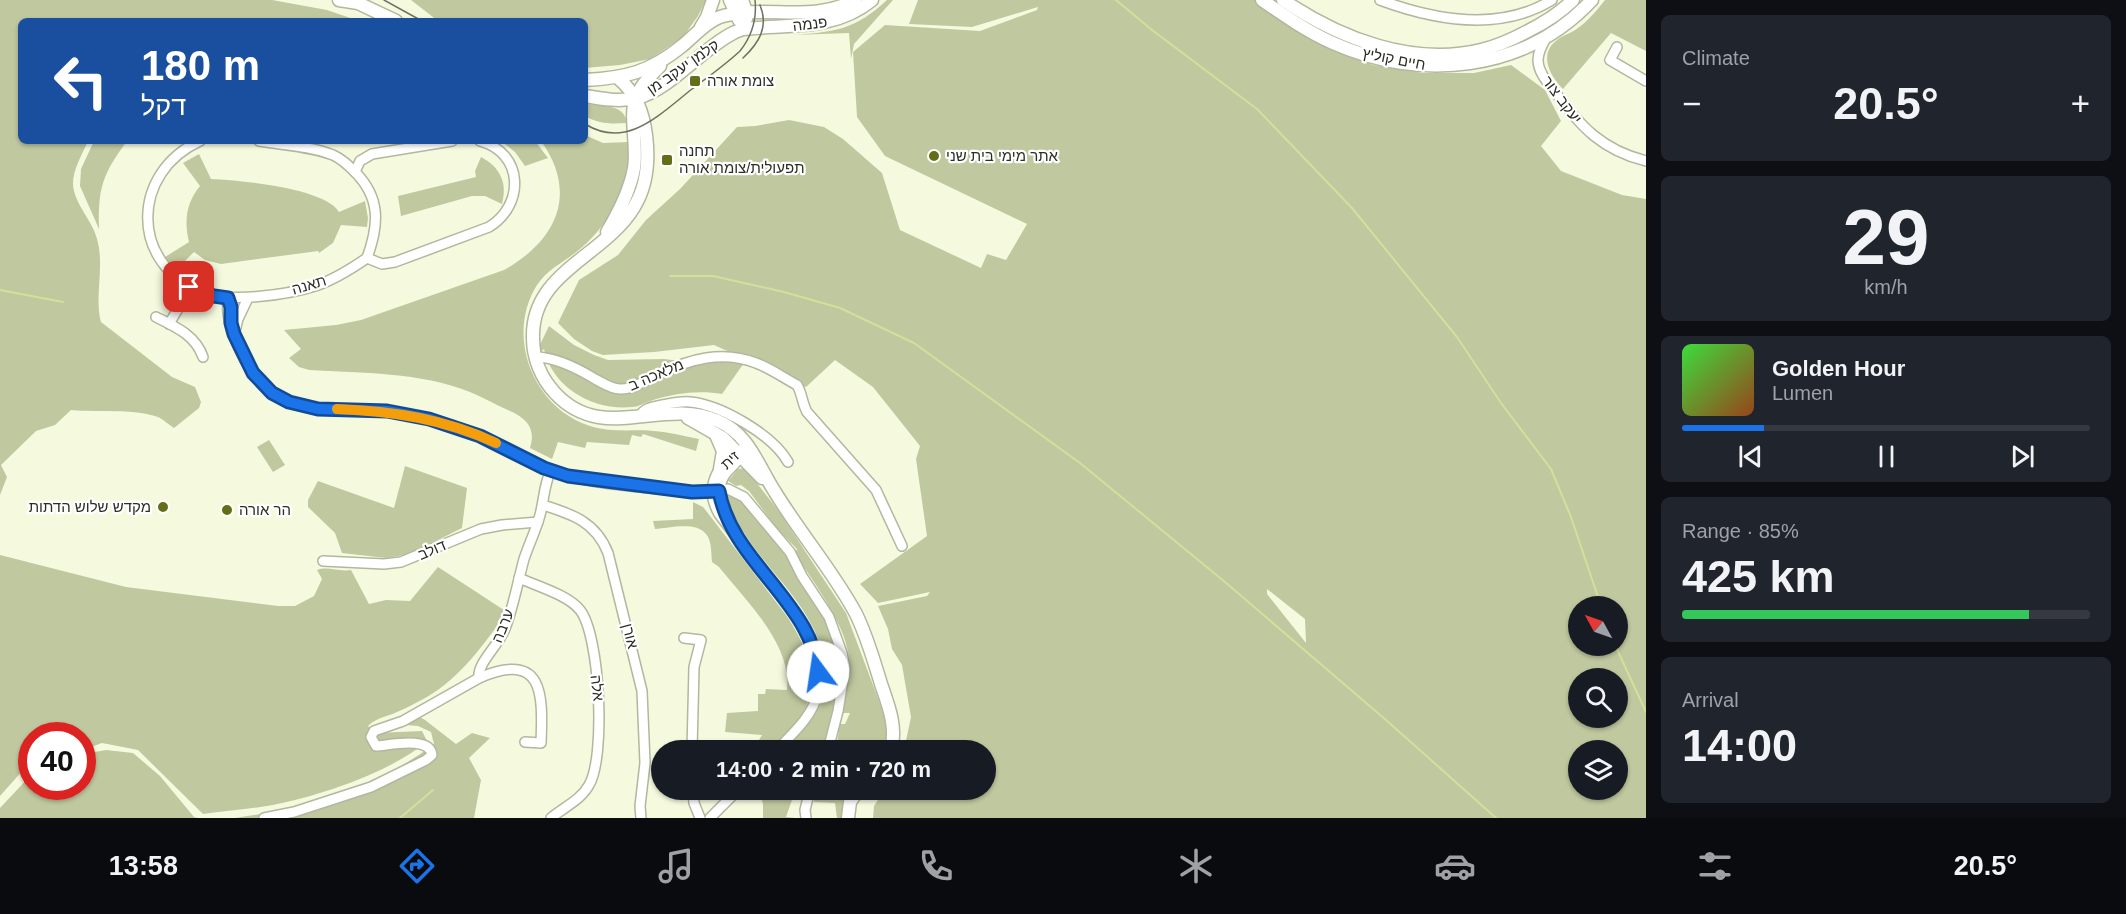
<!DOCTYPE html>
<meta charset="utf-8">
<style>
body{margin:0;font-family:Helvetica,Heebo,sans-serif;background:#20242c;color:#f1f3f6;height:100vh;display:flex;flex-direction:column;font-size:22px;white-space:nowrap}
*{box-sizing:border-box;margin:0}
p{font-size:20px;color:#9ea1a6}
.icon{flex:none;width:33px;height:33px;fill:none;stroke:currentColor;stroke-width:2;stroke-linecap:round;stroke-linejoin:round}
.map{position:relative;flex:1;overflow:hidden}
.side{display:flex;flex-direction:column;gap:15px;padding:15px;background:#0d0f14;width:480px}
.side>*{flex:none}
.top-card{position:absolute;left:18px;top:18px;width:570px;height:126px;border-radius:9px;box-shadow:0 2px 4px #0004;background:#1a4fa0;color:#fff;overflow:hidden}
.needle{width:39px;rotate:310deg}
.controls{position:absolute;left:1568px;top:596px;display:grid;gap:12px}
.controls a{display:grid;place-items:center;width:60px;height:60px;border-radius:50%;background:#171b24;box-shadow:0 2px 4px #0004;font-size:30px}
.speed{position:absolute;left:18px;top:722px;display:flex;gap:12px;font-size:30px;font-weight:700;text-align:center}
.speed>*{display:grid;place-content:center;width:78px;height:78px;border-radius:50%;background:#171b24;box-shadow:0 2px 4px #0004;line-height:1}
.speed .limit{border:9px solid #d22;background:#fff;color:#111}
.pin{position:absolute;display:grid;place-items:center;width:51px;height:51px;color:#fff;margin:-26px;border-radius:12px;box-shadow:0 3px 9px #0006}
.me{position:absolute;width:66px;margin:-33px;rotate:346deg;stroke-linejoin:round;filter:drop-shadow(0 0 4px #0008)}
.turn{display:flex;align-items:center;gap:21px;height:126px;padding:0 24px;font-size:27px}
.turn .icon{width:78px;height:78px;stroke-width:2.5}
.turn b{display:block;font-size:42px;line-height:51px}
.big{font-size:45px;font-weight:600;line-height:1.1}
.side .tile{flex:1;display:flex;flex-direction:column;justify-content:center;gap:9px;min-width:0;padding:0 21px;border-radius:9px;background:#20242c}
.side .dial{align-items:center;gap:0}
.dial b{font-size:78px;line-height:1}
.song{display:flex;align-items:center;gap:18px}
.cover{width:72px;height:72px;border-radius:9px;background:linear-gradient(135deg,hsl(120 70% 55%),hsl(20 70% 35%))}
.played{height:6px;border-radius:3px;background:linear-gradient(90deg,#1a73e8 20%,#363941 20%)}
.keys{display:flex;justify-content:space-around;direction:ltr}
.heat{display:flex;justify-content:space-between;align-items:center;font-size:33px;direction:ltr}
.charge{height:9px;border-radius:4px;background:linear-gradient(90deg,#34c759 85%,#363941 0)}
.trip{position:absolute;left:651px;top:740px;width:345px;height:60px;border-radius:30px;background:#171b24;box-shadow:0 2px 4px #0004;font-weight:600;line-height:60px;text-align:center}
.tab-bar{display:flex;height:96px;justify-content:space-around;align-items:center;background:#090b0e;color:#9ea1a6}
.tab-bar .icon{width:42px;height:42px}
.tab-bar .current{color:#1a73e8}
.tab-bar b{font-size:27px;color:#f1f3f6}
main{display:flex;flex:1;min-height:0}
.map>svg:first-child{display:block}
</style>
<main>
<div class="map">
<svg width="1646" height="818" viewBox="0 0 1646 818">
<rect width="100%" height="100%" fill="#f5fadf"/>
<g fill="#c0c89f" fill-rule="evenodd">
<path d="M0,0H272L327,10L359,21H21V141H88C82,155 73,169 73,184C74,204 93,221 97,239C105,266 94,297 101,322L172,377L195,387L201,402L199,408L174,428C169,425 163,419 158,417C132,408 98,413 71,410L55,425L36,431L1,465L7,477L0,495Z"/>
<polygon points="411,0 706,0 698,16 683,37 650,59 620,65 585,68 585,21 438,21"/>
<path d="M887,0H893L854,44L851,59L849,33L793,35C834,32 855,30 887,0Z"/>
<path d="M918,0H1258L1316,40L1373,65L1423,73H1474L1511,65L1545,90L1561,121L1541,146L1561,171L1622,195L1646,199V818H873L874,806L885,789H986V750H904L911,717L902,665L892,649L888,629L878,606L927,596L930,592L878,603L860,584L927,536L916,459L920,446L873,387L835,360L806,387L714,345L654,352L603,355L592,351L574,339L558,323L579,280L618,255L646,220L680,189L737,127L755,126L789,120L824,127L843,139L882,173L900,230L981,268L987,254L1006,260L1027,224L885,156L857,117L853,52L885,25L980,31L1037,10L1038,7L972,27L909,24ZM1267,589L1305,619L1306,643L1267,594ZM1578,606H1617V645H1578ZM1578,678H1617V717H1578ZM1578,750H1617V789H1578Z"/>
<path d="M1605,0H1646V51L1611,33L1563,89C1550,76 1538,54 1557,40C1563,35 1572,33 1578,28C1589,20 1597,10 1605,0Z"/>
<path d="M585,103C601,108 624,102 627,123C611,124 599,124 585,116Z"/>
<path d="M585,135L603,143L629,142C630,186 610,226 575,253C562,263 547,270 537,285C505,336 533,408 590,426C611,433 633,429 654,431C669,432 684,436 699,439L696,451L643,434L641,437L632,435L629,445L587,442L585,448L558,442L552,459L530,448C538,422 519,415 499,406C489,401 480,396 470,392C420,372 362,373 309,370L299,367L289,358L301,349L284,330L336,325L361,320L504,270C556,241 579,194 541,141H585Z"/>
<path d="M94,141H127C102,175 98,188 99,229L80,186L81,169Z"/>
<polygon points="501,141 535,141 548,158 525,166 515,152"/>
<path d="M199,154L211,179C238,180 325,188 339,212L365,201L368,218L367,227L341,225L333,243L319,253L318,251L221,264L205,260L194,252L176,270L165,257L189,242C184,221 186,203 200,186L183,163Z"/>
<path d="M481,157C500,167 508,183 502,204L485,196H472L401,216L398,196L476,177L475,171Z"/>
<path d="M549,326L574,345L594,355L608,360L664,359L697,363L721,360L744,363L722,394C699,390 676,393 653,400C646,402 639,407 632,407C594,411 552,388 544,349L533,359Z"/>
<polygon points="269,440 285,465 273,472 257,447"/>
<polygon points="405,466 467,488 462,528 410,554 386,558 342,553 335,533 308,507 308,500 318,481 394,508"/>
<path d="M745,468L778,510L846,613L885,717L888,740L885,750H836L840,724H845L850,713H842C845,695 851,675 849,657C845,623 813,582 795,553L797,549L778,530L749,491L741,485L736,486L728,481L738,469Z"/>
<path d="M726,492L739,496L753,517L789,555L830,626L842,668L839,691L825,750H785C799,735 816,719 823,698C827,689 826,681 825,671C821,598 742,560 726,492Z"/>
<path d="M693,502L703,507L707,512L786,615C803,640 821,677 806,707C798,723 782,737 770,750H753L762,735L725,732L727,713L758,711V694H765L766,689L787,690C792,644 746,601 719,567L712,562C711,553 712,541 706,534C696,521 669,528 655,529L653,521L693,519Z"/>
<path d="M0,555L126,587L278,606H295L314,596L322,579L317,570C328,566 338,572 351,570L369,604L386,600L410,601L438,567L507,612C485,643 461,677 427,697C417,702 407,708 397,712C387,717 377,717 368,726L375,733L422,731L427,741C392,772 319,796 273,805C250,809 226,811 203,814L138,750L102,743L83,750L82,735H32L31,766L24,769L0,796Z"/>
<path d="M414,714L425,720L456,744L472,733L490,738L469,758L481,780L474,818H235C258,814 282,812 304,806C350,793 396,773 434,744L431,732L418,726L380,723Z"/>
<polygon points="106,750 133,753 160,776 194,817 198,818 0,818 0,808 31,775 32,786 82,786 83,754"/>
<polygon points="759,789 791,789 787,799 792,800 786,817 795,818 763,818 763,804"/>
<polygon points="817,789 852,789 844,818 837,818 835,803 814,802 814,791"/>
</g>
<g fill="none" stroke-linecap="round" stroke-linejoin="round">
<g stroke="#d3df9a" stroke-width="2">
<polyline points="1116,0 1152,30 1257,109 1352,208 1457,337 1501,403 1551,469 1571,517 1601,606"/>
<polyline points="670,276 713,276 784,292 840,308 914,343 1080,463 1225,582 1386,720 1496,818"/>
<polyline points="0,290 63,302"/>
<polyline points="1615,645 1646,712"/>
<polyline points="400,818 433,790"/>
</g>
<g stroke="#b2b79e" stroke-width="12">
<g id="minor">
<path d="M1380,0C1434,20 1500,32 1552,0"/>
<path d="M1546,38C1542,45 1538,52 1538,60C1538,72 1548,83 1555,92C1581,127 1602,150 1646,161"/>
<polyline points="1617,47 1610,60 1646,81"/>
<path d="M200,141C131,172 129,264 202,292C229,303 287,295 315,286C334,280 351,269 367,258"/>
<path d="M259,141C283,145 310,146 333,155C342,159 348,165 355,172C381,198 379,225 367,258"/>
<polyline points="355,172 360,161 372,154 452,141"/>
<path d="M367,258L382,264L395,262L489,227C525,205 524,153 480,141"/>
<path d="M228,298C224,330 252,383 280,398C307,413 340,409 369,410C384,411 399,413 414,416C441,421 467,430 492,441C512,451 531,464 553,471C596,486 646,487 692,492H711L728,489L744,497L790,552L802,576L829,617L842,653L845,668L838,711L828,750"/>
<path d="M156,317C176,327 195,335 203,357"/>
<polyline points="169,324 191,287"/>
<polyline points="235,331 238,319 248,298"/>
<path d="M535,357C556,357 577,368 595,379C603,383 611,389 620,389C633,390 647,379 659,374C690,359 722,350 756,363C770,368 784,378 797,385C802,393 802,403 807,412L876,490L902,546"/>
<path d="M639,417C644,408 652,407 662,405C672,403 681,401 690,402C721,405 773,435 788,462"/>
<path d="M748,446C720,459 702,485 719,514C735,535 751,556 766,577C792,610 828,649 817,695C812,717 792,734 777,750"/>
<path d="M543,505C572,514 596,522 608,553L642,691L645,763L640,806L641,818"/>
<path d="M730,522C724,504 713,489 727,472C733,466 739,460 743,454"/>
<polyline points="323,561 384,564 401,562 481,529 502,525 538,522"/>
<path d="M519,578C537,586 568,595 580,610C600,635 606,757 589,785C581,800 564,807 551,818"/>
<polyline points="684,638 701,640 694,667 692,750"/>
<path d="M525,742L541,743C543,694 544,650 479,678C477,662 500,645 506,626C514,604 518,581 524,559C529,544 536,530 540,515C544,500 544,484 551,470"/>
<polyline points="693,789 694,803 700,818"/>
<path d="M264,818L294,812L371,787L426,760L432,755C430,736 391,745 376,746L371,737L374,731L403,721L479,678"/>
<polyline points="710,818 739,789"/>
<polyline points="806,818 805,810 810,789"/>
</g>
</g>
<g stroke="#b2b79e" stroke-width="15">
<g id="major">
<polyline points="339,0 358,3 396,21"/>
<polyline points="730,0 739,20"/>
<polyline points="742,0 747,14 746,19"/>
<path d="M1262,0C1285,16 1308,32 1333,43C1420,82 1525,72 1592,0"/>
<path d="M1283,0C1339,38 1412,67 1481,50C1498,46 1513,39 1528,31C1544,23 1560,13 1573,0"/>
<polyline points="701,27 707,17 713,0"/>
<path d="M618,78C636,93 643,112 646,135C649,159 647,186 634,207C604,257 531,272 533,338C533,358 541,378 555,393C603,445 662,396 718,421C749,434 758,466 775,492C800,533 832,570 855,612C867,635 874,662 882,687C889,707 897,728 891,750"/>
<path d="M585,80C626,78 650,72 682,46C694,36 708,20 723,16C767,5 814,23 855,0"/>
<path d="M585,96C602,99 620,102 637,98C671,89 702,48 735,32L743,29C789,24 834,31 872,0"/>
<path d="M607,232C619,212 630,191 634,168C638,146 628,112 637,95C642,84 651,75 660,66"/>
<polyline points="688,418 723,438 762,478"/>
<polyline points="716,435 723,451 720,469"/>
<polyline points="848,818 850,802 859,789"/>
</g>
</g>
<use href="#minor" stroke="#fff" stroke-width="9"/>
<use href="#major" stroke="#fff" stroke-width="12"/>
<g stroke="#6f7262" stroke-width="1.5">
<polyline points="384,0 422,21"/>
<path d="M743,58C759,43 769,27 760,5"/>
<path d="M585,124C627,150 660,114 692,89C708,77 725,65 740,51C752,36 757,19 755,0"/>
</g>
</g>
<g fill="none" stroke-linecap="round" stroke-linejoin="round">
<g stroke="#114b97" stroke-width="15">
<path id="route" d="M189,287L214,296L228,298L231,307V323L234,334L253,373L272,393L289,402L318,409L387,411L429,419L480,436L544,468L568,476L692,492L719,491C729,546 778,581 804,628C812,642 816,657 818,672"/>
</g>
<use href="#route" stroke="#1a73e8" stroke-width="10"/>
<path stroke="#f59e0b" stroke-width="10" d="M337,409C393,411 445,419 496,443"/>
</g>
<g fill="#646e17" stroke="#fff" stroke-width="2">
<rect x="689" y="75" width="12" height="12" rx="3"/>
<circle cx="934" cy="156" r="6"/>
<rect x="661" y="154" width="12" height="12" rx="3"/>
<circle cx="163" cy="507" r="6"/>
<circle cx="227" cy="510" r="6"/>
</g>
<g text-anchor="middle" stroke-width="4.5" stroke-linejoin="round" paint-order="stroke">
<g font-size="15" fill="#2c2e24" stroke="#fff">
<text transform="translate(810 24) rotate(-7)" y="5">פנמה</text>
<text transform="translate(1394 59) rotate(11)" y="5">חיים קוליץ</text>
<text transform="translate(683 67) rotate(-35)" y="5">קלמן יעקב מן</text>
<text transform="translate(1562 100) rotate(53)" y="5">יעקב צור</text>
<text transform="translate(309 285) rotate(-16)" y="5">תאנה</text>
<text transform="translate(656 375) rotate(-23)" y="5">מלאכה ב</text>
<text transform="translate(730 460) rotate(-44)" y="5">זית</text>
<text transform="translate(432 550) rotate(-23)" y="5">דולב</text>
<text transform="translate(503 626) rotate(-68)" y="5">ערבה</text>
<text transform="translate(630 636) rotate(75)" y="5">אורן</text>
<text transform="translate(597 688) rotate(83)" y="5">אלה</text>
</g>
<g font-size="15" fill="#2c2e24" stroke="#fff" text-anchor="start">
<text x="707" y="86">צומת אורה</text>
<text x="679" y="156">תחנה<tspan x="679" dy="17">תפעולית/צומת אורה</tspan></text>
<text x="946" y="161">אתר מימי בית שני</text>
<text x="151" y="512" text-anchor="end">מקדש שלוש הדתות</text>
<text x="239" y="515">הר אורה</text>
</g>
</g>
</svg>
<div class="controls">
<a><svg class="needle" viewBox="-14 -14 28 28"><path d="M0-13l5 13h-10z" fill="#e53935"/><path d="M0 13l5-13h-10z" fill="#9ea1a6"/></svg></a>
<a><svg class="icon" aria-label="search" viewBox="0 0 24 24"><circle cx="10" cy="10" r="6"/><path d="M15 15l6 6"/></svg></a>
<a><svg class="icon" aria-label="layers" viewBox="0 0 24 24"><path d="M12 4l9 5-9 5-9-5zM3 14l9 5 9-5"/></svg></a>
</div>
<div class="speed"><div class="limit">40</div></div>
<div class="pin" style="left:189px;top:287px;background:#d93025"><svg class="icon" aria-label="arrive" viewBox="0 0 24 24"><path d="M6 21V4h12l-3 4 3 4H6"/></svg></div>
<svg class="me" style="left:818px;top:672px" viewBox="-20 -20 40 40"><circle r="19" fill="#fff"/><path d="M0-13L10 11 0 6-10 11z" fill="#1a73e8"/></svg>
<div class="trip">14:00 · 2 min · 720 m</div>
<div class="top-card">
<div class="turn"><svg class="icon" aria-label="left" viewBox="0 0 24 24"><path d="M17 20v-9H6M10 6l-5 5 5 5"/></svg><div><b>180 m</b>דקל</div></div>
</div>
</div>
<section class="side">
<div class="tile"><p>Climate</p>
<div class="heat"><a>−</a><b class="big">20.5°</b><a>+</a></div>
</div>
<div class="tile dial"><b>29</b><p>km/h</p></div>
<div class="tile">
<div class="song"><i class="cover"></i><div><b>Golden Hour</b><p>Lumen</p></div></div>
<div class="played"></div>
<div class="keys"><svg class="icon" aria-label="previous" viewBox="0 0 24 24"><path d="M18 5L8 12l10 7zM5 5v14"/></svg><svg class="icon" aria-label="pause" viewBox="0 0 24 24"><path d="M8 5v14M16 5v14"/></svg><svg class="icon" aria-label="next" viewBox="0 0 24 24"><path d="M6 5l10 7-10 7zM19 5v14"/></svg></div>
</div>
<div class="tile"><p>Range · 85%</p><b class="big">425 km</b><div class="charge"></div></div>
<div class="tile"><p>Arrival</p><b class="big">14:00</b></div>
</section>
</main>
<nav class="tab-bar">
<b>13:58</b>
<svg class="icon current" aria-label="directions" viewBox="0 0 24 24"><path d="M12 3l9 9-9 9-9-9zM9 14v-3h6M13 9l2 2-2 2"/></svg>
<svg class="icon" aria-label="music" viewBox="0 0 24 24"><path d="M9 18V5l10-2v13"/><circle cx="6" cy="18" r="3"/><circle cx="16" cy="16" r="3"/></svg>
<svg class="icon" aria-label="phone" viewBox="0 0 24 24"><path d="M5 4h4l2 5-3 2q2 4 5 5l2-3 5 2v4C11 20 4 13 5 4z"/></svg>
<svg class="icon" aria-label="climate" viewBox="0 0 24 24"><path d="M12 3v18M4 7l16 10M4 17L20 7"/></svg>
<svg class="icon" aria-label="car" viewBox="0 0 24 24"><path d="M5 17H2v-5l4-1 3-4h7l3 4 3 1v5h-3M9 17h6M6 11h13"/><circle cx="7" cy="17" r="2"/><circle cx="17" cy="17" r="2"/></svg>
<svg class="icon" aria-label="filters" viewBox="0 0 24 24"><path d="M4 7h16M4 17h16"/><circle cx="9" cy="7" r="2"/><circle cx="15" cy="17" r="2"/></svg>
<b>20.5°</b>
</nav>
